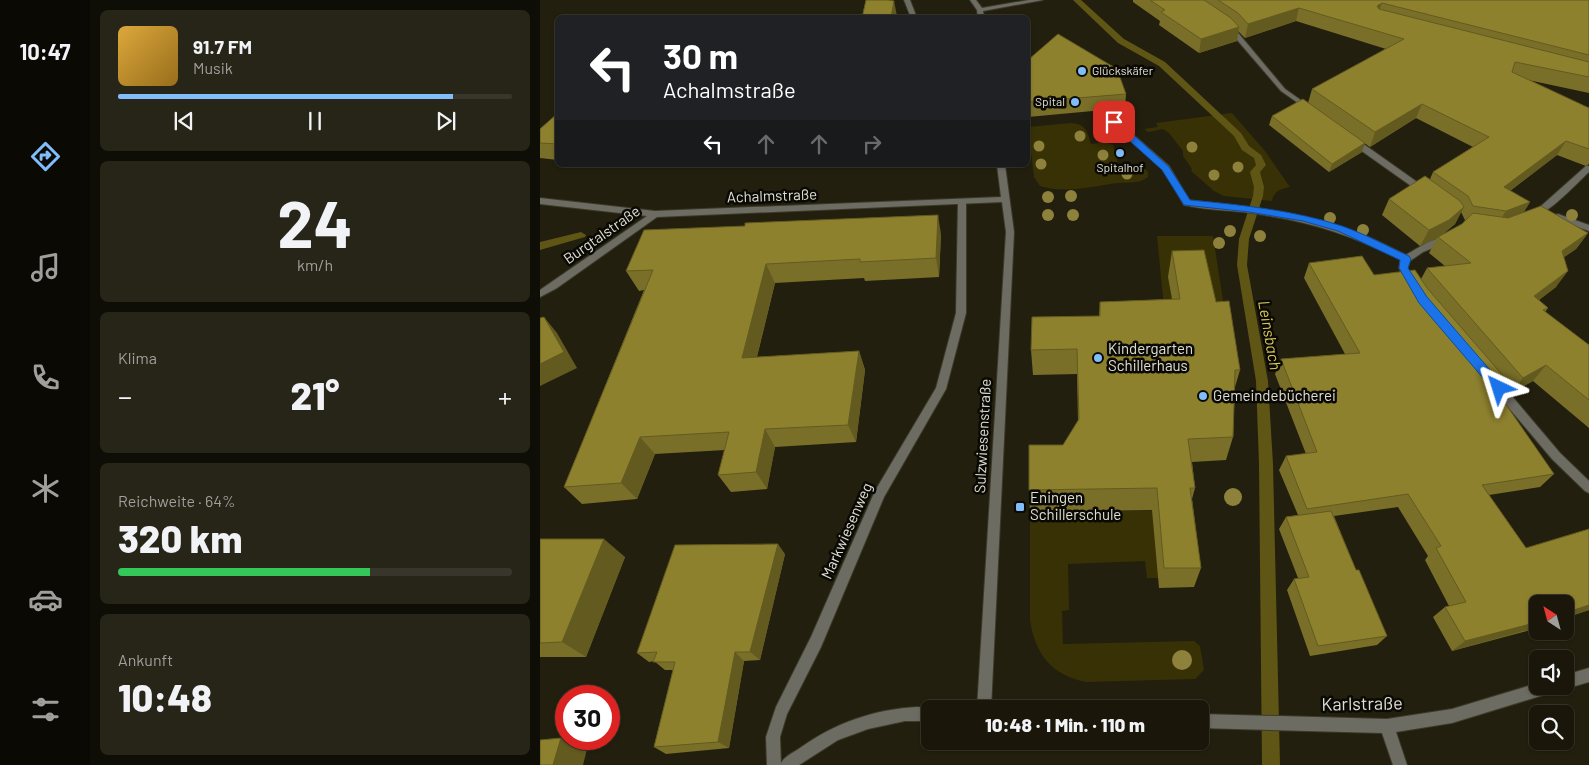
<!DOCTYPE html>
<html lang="de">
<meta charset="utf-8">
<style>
body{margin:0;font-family:Barlow,sans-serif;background:#272418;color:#f1f3f6;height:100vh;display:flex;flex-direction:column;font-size:19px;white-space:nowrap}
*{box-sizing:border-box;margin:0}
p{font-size:16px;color:#9f9f9c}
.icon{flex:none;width:28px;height:28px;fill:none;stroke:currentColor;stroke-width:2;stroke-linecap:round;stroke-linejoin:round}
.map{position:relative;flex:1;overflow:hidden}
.panel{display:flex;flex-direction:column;gap:10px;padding:10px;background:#0e0d06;width:450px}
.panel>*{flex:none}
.banner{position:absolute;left:15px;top:15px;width:475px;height:152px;border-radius:8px;box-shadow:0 1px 4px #0004,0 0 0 1px #38362b;background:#202124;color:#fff;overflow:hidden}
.needle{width:32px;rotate:324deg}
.buttons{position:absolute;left:989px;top:595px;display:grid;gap:10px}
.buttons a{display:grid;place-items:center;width:45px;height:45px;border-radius:8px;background:#1a170a;box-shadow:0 1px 4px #0004,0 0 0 1px #38362b;font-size:25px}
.speed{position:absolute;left:15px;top:685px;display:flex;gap:10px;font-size:25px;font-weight:700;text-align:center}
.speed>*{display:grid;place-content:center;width:65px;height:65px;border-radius:50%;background:#1a170a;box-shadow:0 1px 4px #0004,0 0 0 1px #38362b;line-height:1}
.speed .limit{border:8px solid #d22;background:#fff;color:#111}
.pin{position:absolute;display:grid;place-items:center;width:42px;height:42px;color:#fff;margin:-21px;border-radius:10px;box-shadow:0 2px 8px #0006}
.me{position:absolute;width:55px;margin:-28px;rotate:319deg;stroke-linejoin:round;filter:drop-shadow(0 0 4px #0008)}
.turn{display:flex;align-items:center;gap:18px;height:105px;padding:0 25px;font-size:22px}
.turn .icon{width:65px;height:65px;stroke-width:2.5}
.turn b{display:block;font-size:35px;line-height:42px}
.lanes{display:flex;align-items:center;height:48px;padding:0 25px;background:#0003;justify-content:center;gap:25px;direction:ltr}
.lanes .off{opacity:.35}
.big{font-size:38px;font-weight:800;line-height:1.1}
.panel .tile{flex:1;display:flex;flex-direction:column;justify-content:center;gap:8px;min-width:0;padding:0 18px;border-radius:8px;background:#272418}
.panel .dial{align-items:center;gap:0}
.dial b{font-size:65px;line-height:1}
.song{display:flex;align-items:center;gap:15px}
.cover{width:60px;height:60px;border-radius:8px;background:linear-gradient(135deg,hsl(40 70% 55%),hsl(40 70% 35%))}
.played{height:5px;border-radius:2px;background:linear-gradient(90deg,#80bdfa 85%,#38362b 85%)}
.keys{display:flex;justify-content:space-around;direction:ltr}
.heat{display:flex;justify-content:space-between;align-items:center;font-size:28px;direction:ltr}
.charge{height:8px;border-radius:4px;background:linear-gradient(90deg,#34c759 64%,#38362b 0)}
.trip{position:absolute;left:381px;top:700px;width:288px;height:50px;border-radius:8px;background:#1a170a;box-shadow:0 1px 4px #0004,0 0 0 1px #38362b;font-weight:800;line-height:50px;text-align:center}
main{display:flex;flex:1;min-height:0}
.tabs{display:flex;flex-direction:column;width:90px;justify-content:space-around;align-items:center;background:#0a0904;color:#9f9f9c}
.tabs .icon{width:35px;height:35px}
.tabs .on{color:#80bdfa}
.tabs b{font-size:22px;color:#f1f3f6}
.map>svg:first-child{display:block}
</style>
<main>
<nav class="tabs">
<b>10:47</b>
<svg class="icon on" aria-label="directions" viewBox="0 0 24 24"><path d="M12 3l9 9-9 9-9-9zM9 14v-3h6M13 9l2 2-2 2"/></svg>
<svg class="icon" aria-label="music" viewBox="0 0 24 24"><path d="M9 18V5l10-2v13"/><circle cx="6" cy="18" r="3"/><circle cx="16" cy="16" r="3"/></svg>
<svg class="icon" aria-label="phone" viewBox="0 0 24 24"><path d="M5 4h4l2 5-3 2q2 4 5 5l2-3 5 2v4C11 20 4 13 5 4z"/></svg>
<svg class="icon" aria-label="climate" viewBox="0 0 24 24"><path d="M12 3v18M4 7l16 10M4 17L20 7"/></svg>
<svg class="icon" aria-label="car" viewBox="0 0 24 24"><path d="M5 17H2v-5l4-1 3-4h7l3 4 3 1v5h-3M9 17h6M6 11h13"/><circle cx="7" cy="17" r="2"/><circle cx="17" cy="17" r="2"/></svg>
<svg class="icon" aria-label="filters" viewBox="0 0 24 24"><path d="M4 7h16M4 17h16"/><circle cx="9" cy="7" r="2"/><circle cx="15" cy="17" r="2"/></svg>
</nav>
<section class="panel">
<div class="tile">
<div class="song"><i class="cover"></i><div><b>91.7 FM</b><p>Musik</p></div></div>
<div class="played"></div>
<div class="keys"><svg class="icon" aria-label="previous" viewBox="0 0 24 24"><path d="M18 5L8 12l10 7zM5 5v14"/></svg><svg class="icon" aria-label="pause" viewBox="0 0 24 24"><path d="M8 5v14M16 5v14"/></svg><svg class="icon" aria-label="next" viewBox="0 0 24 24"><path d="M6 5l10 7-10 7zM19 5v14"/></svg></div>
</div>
<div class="tile dial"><b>24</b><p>km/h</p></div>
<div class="tile"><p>Klima</p>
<div class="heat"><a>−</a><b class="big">21°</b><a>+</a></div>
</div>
<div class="tile"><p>Reichweite · 64%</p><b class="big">320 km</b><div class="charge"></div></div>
<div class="tile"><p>Ankunft</p><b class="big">10:48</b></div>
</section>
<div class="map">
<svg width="1049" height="765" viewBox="0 0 1049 765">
<rect width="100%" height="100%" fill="#221f0e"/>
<g fill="#383105">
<path d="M692,113L725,151L750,187C740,189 734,191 732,201L684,196L674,191L651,171L652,169L643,156V151L629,133L623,129L608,132L604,129L618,127L616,123Z"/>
<path d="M531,123C546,124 547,131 551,144L565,142L573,145L578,164H600L608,172V177C599,184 589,182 578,183C554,186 525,194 500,186L494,177L488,127Z"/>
<polygon points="617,236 673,236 687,326 626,328"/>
<path d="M642,510L618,578H607L605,561L528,564L529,610L522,611L523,644L654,641L660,646L664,670L655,679L547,682C512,676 495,654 490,620V512Z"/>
</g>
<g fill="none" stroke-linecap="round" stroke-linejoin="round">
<g fill="#5f5514" fill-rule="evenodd">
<polygon points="533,0 541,0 584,39 625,62 701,133 709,146 721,155 726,165 720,172 724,187 723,196 709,239 707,265 728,381 733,464 740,765 722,765 719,464 716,381 697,265 699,239 713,196 714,187 710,172 716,165 714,158 702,150 694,136 619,66 578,43"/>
<polygon points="41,232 46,235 45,237 0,250 0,242"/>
</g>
<g stroke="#3d3a2a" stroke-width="2">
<g id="lane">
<polygon points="364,0 370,0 377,18 371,18"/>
<polygon points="565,115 571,115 629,166 651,203 650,205 644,205 623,169 565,119"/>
<polygon points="422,199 426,202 426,313 406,389 344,497 281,647 247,714 240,737 241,765 227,765 226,737 236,707 271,637 335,491 396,388 416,313 418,202"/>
</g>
</g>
<g stroke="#3d3a2a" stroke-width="2">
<g id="street">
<polygon points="430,0 436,0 442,8 489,0 503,0 443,11 444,18 438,18 437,10"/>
<polygon points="686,25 690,25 694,28 745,89 772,108 772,110 768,110 741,91 686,27"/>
<polygon points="809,138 815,138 887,189 887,193 881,193 809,142"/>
<polygon points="457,165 465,165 474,232 451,709 437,709 466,232 462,202 117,217 17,288 0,297 0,290 107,216 0,204 0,198 115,211 461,197"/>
<path d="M1046,166H1049V172C1038,182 1004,219 990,217V213L1000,207Z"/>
<path d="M647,200C702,206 757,211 810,230C829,236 847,246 866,255C876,249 898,235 910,237L911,239L910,241L883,252L870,261L867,268L876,284L872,287L869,286L859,268L861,260C815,237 776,223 724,215C698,210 670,211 644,205L643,203Z"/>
<polygon points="1018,214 1049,225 1049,231 1015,219 1015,215"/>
<polygon points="956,381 960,382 1020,453 1049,481 1049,493 1045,491 1012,459 952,388 951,385 952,382"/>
<polygon points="1049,668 1049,682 1025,689 1020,687 1025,686 1025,675"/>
<polygon points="998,683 998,686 1017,686 1015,691 1010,693 912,723 856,732 867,765 853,765 842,733 660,728 660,714 847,719 912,709"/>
<path d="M378,707L394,709H390V721H365L328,729L298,740L259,765H240C243,757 253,753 260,748C295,723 335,709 378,707Z"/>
</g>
</g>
<use href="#lane" fill="#6d6c63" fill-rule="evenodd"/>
<use href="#street" fill="#6d6c63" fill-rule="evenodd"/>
</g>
<g fill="#8d813c">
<circle cx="540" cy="136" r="5.5"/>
<circle cx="499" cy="146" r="5.5"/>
<circle cx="652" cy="147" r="5.5"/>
<circle cx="563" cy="155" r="5.5"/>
<circle cx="501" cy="164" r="5.5"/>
<circle cx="698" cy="167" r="5.5"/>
<circle cx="587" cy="174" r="5.5"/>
<circle cx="674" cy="175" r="5.5"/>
<circle cx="531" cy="196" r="6"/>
<circle cx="508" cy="197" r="6"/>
<circle cx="508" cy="215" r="6"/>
<circle cx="533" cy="215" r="6"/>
<circle cx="1032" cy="215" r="6"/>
<circle cx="790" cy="218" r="6"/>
<circle cx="823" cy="230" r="6"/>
<circle cx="690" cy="231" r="6"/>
<circle cx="720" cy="236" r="6"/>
<circle cx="679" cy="243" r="6"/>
<circle cx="693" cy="497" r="9"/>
<circle cx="642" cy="660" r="10"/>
</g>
<g fill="#7a6f28" fill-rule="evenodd">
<path d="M593,0H1049V93L988,80L1049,108V164L1046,166L1017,155L970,191L990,202L983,213L1048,233L1036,249L1024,257L1016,287L999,300L1008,308L1005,312L1049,345V428L993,381L971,393L968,390L961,398L1014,474L1000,487L949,495L986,548L1049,610L1025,618V604L987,631L912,651L893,617L905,607L909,606L885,560L888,556L858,507L794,516L816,570L847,636L837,645L770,656L747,590L754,579L758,578L739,529L746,517L758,515L739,470L746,456L766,454L735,374L741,359L805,354L764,278L769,263L834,275L881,279L887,268L905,266L889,253L897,238L880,246L842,215L849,199L890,179L893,172L933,147L876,118L830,147L813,135L822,152L789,172L729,125L732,116L768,103L772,89L846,49L756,21L705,38L698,31L697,41L659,53L619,25L620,21L593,2ZM921,212L925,220L922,224L903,234L915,224Z"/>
<polygon points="488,60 586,94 585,108 488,117"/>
<polygon points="18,113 18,160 0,158 0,129"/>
<polygon points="73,165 90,165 89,166"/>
<polygon points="401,234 399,277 325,281 324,278 235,283 217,357 319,351 325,370 316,442 235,447 227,489 191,492 178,475 185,450 115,454 97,499 42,504 24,487 104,290 99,291 86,271"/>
<polygon points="632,251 676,302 700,370 695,387 693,437 686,460 652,462 655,488 652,499 661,568 654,587 619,588 612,510 490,512 489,490 523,445 538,421 537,374 493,375 491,350 559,316 560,302 632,299 628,277"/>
<polygon points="0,539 85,557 46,657 0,657"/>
<polygon points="245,554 220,660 204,661 189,748 126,754 114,747 133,670 125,670 114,661 109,662 97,653"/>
</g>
<g fill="#635a20">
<polygon points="354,1 357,16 356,18 351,18"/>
<polygon points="842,3 837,16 837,6"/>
<polygon points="759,8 756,21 705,38 708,24"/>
<polygon points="699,27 697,41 659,53 661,39"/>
<polygon points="882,104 876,118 830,147 835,132"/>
<polygon points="1026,141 1017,155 955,202 964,187"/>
<polygon points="825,143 822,152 789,172 792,164"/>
<polygon points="990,202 981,217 957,225 966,211"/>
<polygon points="924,207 915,224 900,236 898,237 897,238 880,246 889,230"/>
<polygon points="398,215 401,234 399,277 396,258"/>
<polygon points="1048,233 1036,249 1010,267 1022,251"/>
<polygon points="226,264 235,283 212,376 202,358"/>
<polygon points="1028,271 1016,287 982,312 994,296"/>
<polygon points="4,317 17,333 37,368 0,386 0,364"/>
<polygon points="319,351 325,370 316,442 308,425"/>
<polygon points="1006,365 993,381 971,393 983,378"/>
<polygon points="971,385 960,400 958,393"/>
<polygon points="225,429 235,447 227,489 216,472"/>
<polygon points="100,437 115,454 97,499 81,483"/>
<polygon points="64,539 85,557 46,657 22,642"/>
<polygon points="238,544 245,554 220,660 210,652"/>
<polygon points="1049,605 1049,610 1025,618 1025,613"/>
<polygon points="998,622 998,627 912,651 925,641"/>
<polygon points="195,652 204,661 189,748 178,742"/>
<polygon points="21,738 47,749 43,765 13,765"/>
</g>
<g fill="#8e812e" stroke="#635a20">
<polygon points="326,0 348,0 354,1 351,18 322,18"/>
<polygon points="610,0 664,0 691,18 699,27 661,39 621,12 625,10"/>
<polygon points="678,0 1049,0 1049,55 842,3 837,6 839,9 1049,62 1049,77 975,62 972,72 1049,108 1049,149 1026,141 964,187 990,202 966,211 933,206 928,196 893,172 949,137 882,104 835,132 772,89 864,39 759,8 708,24 698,13"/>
<polygon points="518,34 577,69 586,94 488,102 488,60"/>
<polygon points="763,99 825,143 792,164 732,116"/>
<polygon points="18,113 18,144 0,143 0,129"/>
<polygon points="885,176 920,201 924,207 909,220 889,230 849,199"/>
<polygon points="1001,206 1048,233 1022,251 1028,271 994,296 1008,308 1003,310 1049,345 1049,400 1006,365 983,378 887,268 931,263 898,237 922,224 933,213 968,218"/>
<polygon points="398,215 396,258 320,262 320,259 226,264 202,358 319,351 308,425 225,429 216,472 178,475 189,432 100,437 81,483 24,487 113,270 86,271 104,230 205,226 205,223"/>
<polygon points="664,250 676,302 689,301 700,370 695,370 693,437 648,439 655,488 650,488 661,568 624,568 617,488 489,490 489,445 523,445 539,419 537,349 491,350 492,317 560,316 560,302 640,299 632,251"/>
<polygon points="822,256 834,275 875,270 887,288 971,385 958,393 1014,474 942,485 986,548 1049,529 1049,605 1025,613 1025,604 998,604 998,622 925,641 905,607 926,602 896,548 901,546 868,494 767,509 746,456 777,452 741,359 820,353 769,263"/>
<polygon points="4,317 24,352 0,364 0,318"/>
<polygon points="791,511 816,570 819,570 847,636 778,646 754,579 769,577 746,517"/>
<polygon points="0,539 64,539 22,642 0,643"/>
<polygon points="238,544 210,652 195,652 178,742 114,747 135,662 113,662 117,652 97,653 135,545"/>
<polygon points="21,738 13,765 0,765 0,740"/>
</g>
<path fill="#1a73e8" stroke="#114b97" d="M571,120H577L629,167L650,200C702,205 753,210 802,226C825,234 847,246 869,256L871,259L868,268L887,297L963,385L965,388L963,392H955L879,303L859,268L860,260L798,231L763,221L709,212L644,205L622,170L571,124Z"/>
<g fill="#80bdfa" stroke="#0a0904" stroke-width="2">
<circle cx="542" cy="71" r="5"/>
<circle cx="535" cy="102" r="5"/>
<circle cx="580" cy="153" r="5"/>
<circle cx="558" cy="358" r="5"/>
<circle cx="663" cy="396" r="5"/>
<rect x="475" y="502" width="10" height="10" rx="2.5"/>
</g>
<g text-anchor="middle" stroke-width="5" stroke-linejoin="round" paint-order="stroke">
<g font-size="12" fill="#e0dfd4" stroke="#0a0904" text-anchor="start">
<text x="552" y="75">Glückskäfer</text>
<text x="525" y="106" text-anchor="end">Spital</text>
<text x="580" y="172" text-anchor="middle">Spitalhof</text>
</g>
<g font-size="15" fill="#e0dfd4" stroke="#0a0904">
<text transform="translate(232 196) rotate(-2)" y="5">Achalmstraße</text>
<text transform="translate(62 235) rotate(-35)" y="5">Burgtalstraße</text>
<text transform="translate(443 436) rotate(-87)" y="5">Sulzwiesenstraße</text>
<text transform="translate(307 531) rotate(-66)" y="5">Markwiesenweg</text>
</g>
<g font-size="15" fill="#e0dfd4" stroke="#0a0904" text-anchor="start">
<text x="568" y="354">Kindergarten<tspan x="568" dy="17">Schillerhaus</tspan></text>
<text x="673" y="401">Gemeindebücherei</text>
<text x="490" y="503">Eningen<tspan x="490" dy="17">Schillerschule</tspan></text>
</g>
<g font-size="16" font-style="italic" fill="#dac757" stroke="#0a0904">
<text transform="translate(730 335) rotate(80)" y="6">Leinsbach</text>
</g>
<g font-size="18" fill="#e0dfd4" stroke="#0a0904">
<text transform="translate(822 704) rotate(-1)" y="6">Karlstraße</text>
</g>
</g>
</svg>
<div class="buttons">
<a><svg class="needle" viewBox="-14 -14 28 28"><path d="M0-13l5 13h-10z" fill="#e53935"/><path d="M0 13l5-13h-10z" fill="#9f9f9c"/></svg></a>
<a><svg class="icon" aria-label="sound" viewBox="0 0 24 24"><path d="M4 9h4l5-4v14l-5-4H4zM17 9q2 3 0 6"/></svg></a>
<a><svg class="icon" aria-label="search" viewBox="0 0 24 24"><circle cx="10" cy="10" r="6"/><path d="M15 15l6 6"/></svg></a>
</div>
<div class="speed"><div class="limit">30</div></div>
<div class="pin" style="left:574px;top:122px;background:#d93025"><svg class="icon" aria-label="arrive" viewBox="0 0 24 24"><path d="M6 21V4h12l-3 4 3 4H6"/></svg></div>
<svg class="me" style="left:959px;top:388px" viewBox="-20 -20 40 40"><path d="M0-17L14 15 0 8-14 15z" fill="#1a73e8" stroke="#fff" stroke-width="4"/></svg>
<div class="trip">10:48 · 1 Min. · 110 m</div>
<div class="banner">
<div class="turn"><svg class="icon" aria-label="left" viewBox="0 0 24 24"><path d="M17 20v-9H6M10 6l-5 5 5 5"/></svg><div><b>30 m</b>Achalmstraße</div></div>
<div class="lanes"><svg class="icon" aria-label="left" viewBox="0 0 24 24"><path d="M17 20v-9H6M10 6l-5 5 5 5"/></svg><svg class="icon off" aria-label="ahead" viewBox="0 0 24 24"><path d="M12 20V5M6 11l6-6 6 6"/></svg><svg class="icon off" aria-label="ahead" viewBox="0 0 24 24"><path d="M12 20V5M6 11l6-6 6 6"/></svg><svg class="icon off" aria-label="right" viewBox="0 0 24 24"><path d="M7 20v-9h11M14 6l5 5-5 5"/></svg></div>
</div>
</div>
</main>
